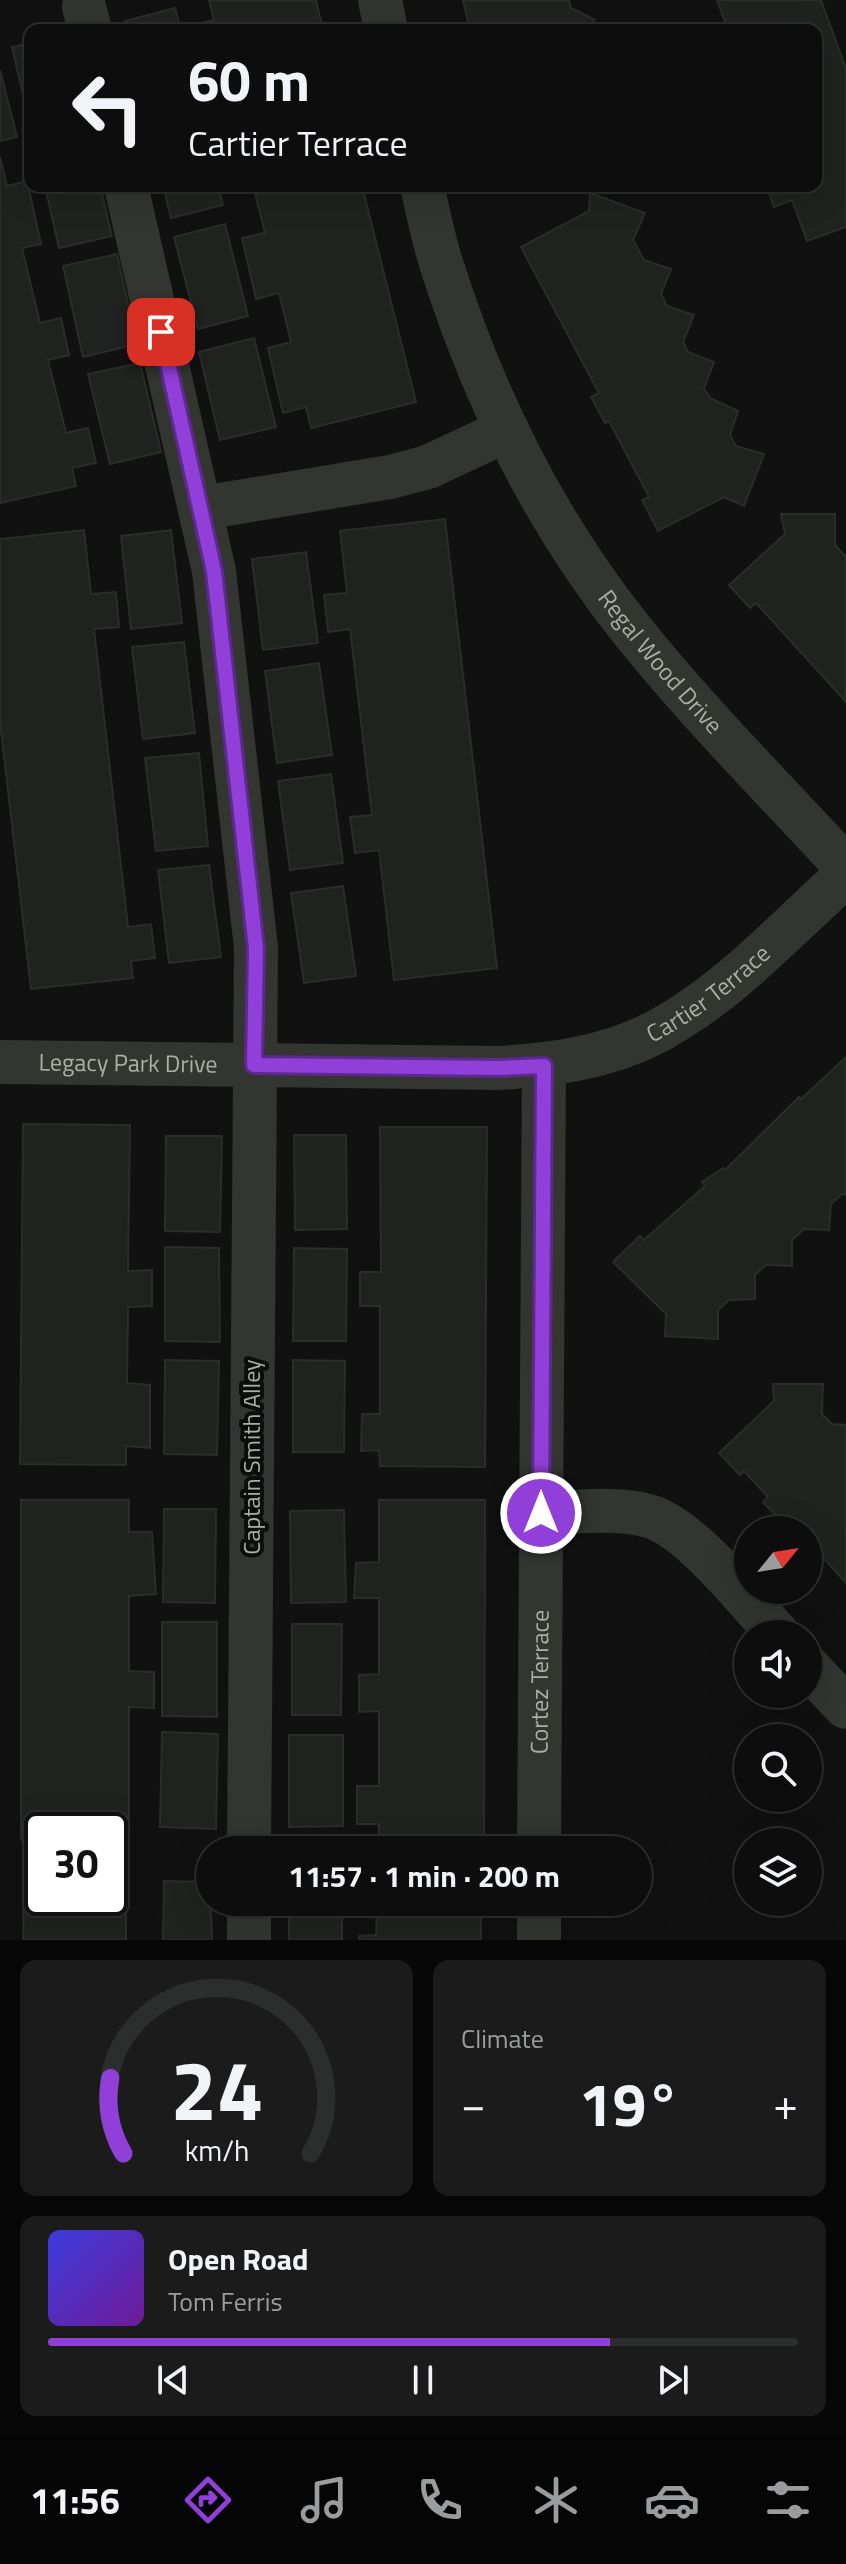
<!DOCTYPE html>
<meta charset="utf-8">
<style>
body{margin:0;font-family:"Titillium Web",sans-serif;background:#1a1b1a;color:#f1f3f6;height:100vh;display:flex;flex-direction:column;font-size:30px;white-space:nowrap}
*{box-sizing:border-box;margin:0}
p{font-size:26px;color:#9a9c9d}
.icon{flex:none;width:44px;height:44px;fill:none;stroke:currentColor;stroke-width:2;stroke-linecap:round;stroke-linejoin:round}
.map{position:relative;height:1940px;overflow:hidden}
.side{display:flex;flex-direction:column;gap:20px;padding:20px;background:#070707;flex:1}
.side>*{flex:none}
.top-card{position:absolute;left:24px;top:24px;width:798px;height:168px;border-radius:16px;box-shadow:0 8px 32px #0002,0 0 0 2px #2c2d2d;background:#0c0d0c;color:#f1f3f6;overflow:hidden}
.needle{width:52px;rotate:60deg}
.tools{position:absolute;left:734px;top:1516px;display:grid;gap:16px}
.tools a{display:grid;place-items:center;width:88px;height:88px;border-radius:50%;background:#0c0d0c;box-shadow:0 8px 32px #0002,0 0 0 2px #2c2d2d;font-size:40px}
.speed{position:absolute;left:24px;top:1812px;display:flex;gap:16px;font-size:40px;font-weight:700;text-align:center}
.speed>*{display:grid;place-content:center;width:104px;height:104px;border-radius:50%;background:#0c0d0c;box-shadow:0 8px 32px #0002,0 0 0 2px #2c2d2d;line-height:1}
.speed .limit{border:4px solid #111;border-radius:12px;background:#fff;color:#111}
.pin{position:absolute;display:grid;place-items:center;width:68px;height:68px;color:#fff;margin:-34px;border-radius:16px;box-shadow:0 4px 12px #0006}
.me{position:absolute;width:88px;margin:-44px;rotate:0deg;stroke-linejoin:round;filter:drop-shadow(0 0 6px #0008)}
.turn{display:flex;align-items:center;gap:28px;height:168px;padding:0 32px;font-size:36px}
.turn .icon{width:104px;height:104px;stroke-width:2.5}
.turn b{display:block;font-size:56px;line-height:68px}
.big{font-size:60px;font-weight:700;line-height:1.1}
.side .tile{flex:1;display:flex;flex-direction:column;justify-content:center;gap:12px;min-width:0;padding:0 28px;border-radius:16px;background:#1a1b1a}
.side .dial{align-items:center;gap:0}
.dial svg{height:208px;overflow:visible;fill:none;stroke:#2c2d2d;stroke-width:7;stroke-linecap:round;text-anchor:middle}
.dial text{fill:#f1f3f6;stroke:none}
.song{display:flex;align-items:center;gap:24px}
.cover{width:96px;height:96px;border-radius:12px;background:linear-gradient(135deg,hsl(240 70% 55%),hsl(280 70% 35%))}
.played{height:8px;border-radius:4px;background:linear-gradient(90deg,#903fd9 75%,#2c2d2d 75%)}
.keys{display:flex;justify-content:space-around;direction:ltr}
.heat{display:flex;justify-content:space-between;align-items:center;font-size:44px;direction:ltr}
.side .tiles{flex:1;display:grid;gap:20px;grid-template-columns:1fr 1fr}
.tile:last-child{grid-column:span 2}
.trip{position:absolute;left:196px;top:1836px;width:456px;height:80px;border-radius:40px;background:#0c0d0c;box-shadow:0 8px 32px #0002,0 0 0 2px #2c2d2d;font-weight:700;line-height:80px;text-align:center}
.menu{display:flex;height:128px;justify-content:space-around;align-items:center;background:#050505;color:#9a9c9d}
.menu .icon{width:56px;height:56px}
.menu .on{color:#903fd9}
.menu b{font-size:36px;color:#f1f3f6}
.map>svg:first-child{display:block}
</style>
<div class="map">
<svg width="846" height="1940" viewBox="0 0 846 1940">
<rect width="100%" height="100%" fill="#101110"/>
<g fill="#202220" stroke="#2a2d2a" stroke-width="2">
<polygon points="209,0 316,0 323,30 195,30 193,25 214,20"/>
<polygon points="463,0 569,0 571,8 595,20 588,30 470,30"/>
<polygon points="717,0 821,0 846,69 846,227 807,241 792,200 774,207 767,188 816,186 816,30 728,30"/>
<polygon points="175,8 181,30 127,30 125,21"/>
<polygon points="30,43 30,125 12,47"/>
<polygon points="0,70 17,137 0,141"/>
<polygon points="0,157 7,186 27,181 41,244 22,248 40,323 61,318 69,355 48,360 66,433 88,428 96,463 72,468 76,486 0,503"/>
<polygon points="45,186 100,186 112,236 59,248"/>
<polygon points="163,186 218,186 223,205 171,218"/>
<polygon points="253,186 362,186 416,402 311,428 306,407 283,413 268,348 291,342 279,293 256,299 242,238 265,233"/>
<polygon points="590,193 645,213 633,240 644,260 671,269 661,294 667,306 694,315 683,342 688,352 714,362 704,388 710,398 738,411 730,435 736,446 764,454 744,506 724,497 658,531 642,500 649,497 609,421 605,423 591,397 599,393 521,247 589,211"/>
<polygon points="225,224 248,316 198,329 174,237"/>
<polygon points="117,254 137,344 83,357 63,266"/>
<polygon points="254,338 276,427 220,440 199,352"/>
<polygon points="140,363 161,452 110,464 88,374"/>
<polygon points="781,514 835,514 835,545 846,557 846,702 756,603 750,608 729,585 785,534"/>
<polygon points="445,519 497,968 394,980 379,850 355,853 350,817 372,815 350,629 328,632 324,595 347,593 340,531"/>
<polygon points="84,530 91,594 116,592 119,627 94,629 128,927 151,924 155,958 131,961 133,978 31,989 0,721 0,539"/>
<polygon points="171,530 182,623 131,629 121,536"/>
<polygon points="306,552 318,643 263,650 252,559"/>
<polygon points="184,642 195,733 143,739 132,647"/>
<polygon points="319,663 332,755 277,763 265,671"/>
<polygon points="199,753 208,846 156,851 145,758"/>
<polygon points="331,774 343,863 290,870 278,781"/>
<polygon points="209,865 221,957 169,963 158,870"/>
<polygon points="343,886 356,976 304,983 291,893"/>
<polygon points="846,1057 846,1195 842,1194 831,1204 829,1230 804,1229 792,1240 792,1266 766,1265 755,1275 755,1299 729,1300 718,1310 718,1339 665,1336 666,1314 613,1262 640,1236 644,1240 705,1186 702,1182 723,1168 725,1170 799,1097 801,1099"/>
<polygon points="23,1124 130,1125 128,1271 152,1270 152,1306 128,1307 127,1383 150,1385 150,1448 126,1446 126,1465 20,1464"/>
<polygon points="380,1127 487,1127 485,1467 380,1466 379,1450 361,1451 362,1414 380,1414 380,1306 360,1306 360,1272 381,1272"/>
<polygon points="294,1135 346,1135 347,1229 295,1230"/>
<polygon points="166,1136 222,1136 220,1232 165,1231"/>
<polygon points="165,1247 219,1248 220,1342 165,1341"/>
<polygon points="294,1248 347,1249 346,1341 293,1341"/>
<polygon points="165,1360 219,1361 217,1455 164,1454"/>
<polygon points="293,1360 345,1361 344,1452 293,1452"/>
<polygon points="773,1384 823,1384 822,1414 832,1424 846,1425 846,1583 808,1541 808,1530 798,1530 785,1517 781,1521 763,1502 768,1497 744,1471 740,1475 719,1453 774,1401"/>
<polygon points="21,1500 129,1500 129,1532 152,1532 156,1594 129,1596 129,1671 154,1672 154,1708 129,1707 129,1839 110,1839 110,1830 42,1830 42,1840 21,1840"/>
<polygon points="379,1500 485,1500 484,1841 379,1840 379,1824 357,1824 357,1786 379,1786 379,1711 359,1712 359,1675 379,1674 379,1598 354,1598 356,1563 379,1562"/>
<polygon points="164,1509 216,1509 215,1603 163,1602"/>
<polygon points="344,1510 346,1602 291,1603 290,1511"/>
<polygon points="162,1622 217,1622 217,1717 162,1716"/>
<polygon points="292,1624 342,1624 341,1715 292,1715"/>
<polygon points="162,1732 218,1734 216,1829 160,1827"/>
<polygon points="289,1735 343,1735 343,1826 289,1827"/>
<polygon points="24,1871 42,1871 42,1898 110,1898 110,1872 126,1872 126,1940 23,1940"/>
<polygon points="164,1881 210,1882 212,1940 163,1940"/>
<rect x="289" y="1902" width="53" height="38"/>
<polygon points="377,1902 481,1902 481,1940 359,1940 359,1936 376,1935"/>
</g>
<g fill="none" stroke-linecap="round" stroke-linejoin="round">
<g stroke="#333531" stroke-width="44">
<polyline points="380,0 386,30"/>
<polyline points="84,7 90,30"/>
<polyline points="126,186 214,571 256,948 249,1850"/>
<path id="s1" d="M422,186C428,211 433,238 441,263C483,396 546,524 634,633C700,715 775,790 846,867"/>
<polyline points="202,508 390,477 428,467 507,430"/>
<path id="s2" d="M0,1062L498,1068C551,1065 604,1058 652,1034C726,996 785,930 846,875"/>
<path d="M541,1513C576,1513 619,1506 652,1517C693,1531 747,1601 778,1634"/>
<polyline points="808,1667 846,1707"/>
<path id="s3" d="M539,1850L544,1066"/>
<polyline points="249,1940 249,1902"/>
<polyline points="539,1940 539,1902"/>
</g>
</g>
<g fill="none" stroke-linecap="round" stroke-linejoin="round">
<g stroke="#5e298d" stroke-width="20">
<polyline id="route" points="161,332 214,571 256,948 254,1065 498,1068 544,1066 541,1513"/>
</g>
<use href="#route" stroke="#903fd9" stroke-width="14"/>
</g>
<g text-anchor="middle" stroke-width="8" stroke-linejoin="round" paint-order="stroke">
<g font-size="24" fill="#a9b0a3" stroke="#0b0c0b">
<text dy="8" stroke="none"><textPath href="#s1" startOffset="538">Regal Wood Drive</textPath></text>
<text dy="8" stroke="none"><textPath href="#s2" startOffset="726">Cartier Terrace</textPath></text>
<text dy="8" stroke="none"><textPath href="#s2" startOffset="128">Legacy Park Drive</textPath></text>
<text transform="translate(252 1457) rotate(-90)" y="8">Captain Smith Alley</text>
<text dy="8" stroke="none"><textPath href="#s3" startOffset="168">Cortez Terrace</textPath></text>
</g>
</g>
</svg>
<div class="tools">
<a><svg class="needle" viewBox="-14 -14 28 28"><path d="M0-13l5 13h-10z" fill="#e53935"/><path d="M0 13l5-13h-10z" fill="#9a9c9d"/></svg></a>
<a><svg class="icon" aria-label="sound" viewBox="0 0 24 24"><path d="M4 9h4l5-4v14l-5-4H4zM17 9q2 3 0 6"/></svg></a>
<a><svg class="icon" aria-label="search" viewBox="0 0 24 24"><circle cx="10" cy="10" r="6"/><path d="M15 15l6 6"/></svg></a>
<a><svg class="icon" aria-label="layers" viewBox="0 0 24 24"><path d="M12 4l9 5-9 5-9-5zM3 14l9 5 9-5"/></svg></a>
</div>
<div class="speed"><div class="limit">30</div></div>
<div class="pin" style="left:161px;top:332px;background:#d93025"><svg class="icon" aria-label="arrive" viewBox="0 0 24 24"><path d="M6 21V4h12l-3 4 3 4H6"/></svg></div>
<svg class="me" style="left:541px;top:1513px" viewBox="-20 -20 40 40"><circle r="17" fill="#903fd9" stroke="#fff" stroke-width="3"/><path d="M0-11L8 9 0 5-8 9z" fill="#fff"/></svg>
<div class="trip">11:57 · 1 min · 200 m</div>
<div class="top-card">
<div class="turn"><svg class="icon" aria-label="left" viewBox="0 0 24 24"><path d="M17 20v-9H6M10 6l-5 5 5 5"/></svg><div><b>60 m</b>Cartier Terrace</div></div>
</div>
</div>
<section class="side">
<div class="tiles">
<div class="tile dial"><svg viewBox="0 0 100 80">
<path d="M14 69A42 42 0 1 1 86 69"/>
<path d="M14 69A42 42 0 0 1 9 40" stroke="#903fd9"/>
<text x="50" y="56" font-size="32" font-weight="700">24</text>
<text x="50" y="72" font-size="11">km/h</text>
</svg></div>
<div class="tile"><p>Climate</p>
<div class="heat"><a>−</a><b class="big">19°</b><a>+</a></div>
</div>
<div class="tile">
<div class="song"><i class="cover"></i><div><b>Open Road</b><p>Tom Ferris</p></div></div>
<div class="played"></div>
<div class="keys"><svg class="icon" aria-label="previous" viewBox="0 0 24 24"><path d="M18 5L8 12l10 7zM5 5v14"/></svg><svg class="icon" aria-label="pause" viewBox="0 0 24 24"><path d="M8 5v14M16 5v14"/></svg><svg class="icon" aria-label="next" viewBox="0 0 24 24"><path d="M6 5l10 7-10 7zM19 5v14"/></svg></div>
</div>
</div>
</section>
<nav class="menu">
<b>11:56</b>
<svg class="icon on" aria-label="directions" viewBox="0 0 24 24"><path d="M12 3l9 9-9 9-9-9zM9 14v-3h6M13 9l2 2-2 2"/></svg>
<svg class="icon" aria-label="music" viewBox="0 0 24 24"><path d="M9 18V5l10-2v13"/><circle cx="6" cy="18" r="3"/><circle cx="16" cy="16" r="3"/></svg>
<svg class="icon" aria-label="phone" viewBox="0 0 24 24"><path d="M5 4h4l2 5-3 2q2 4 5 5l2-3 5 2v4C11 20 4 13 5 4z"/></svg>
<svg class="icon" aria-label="climate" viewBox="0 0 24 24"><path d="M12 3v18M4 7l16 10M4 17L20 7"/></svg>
<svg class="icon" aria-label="car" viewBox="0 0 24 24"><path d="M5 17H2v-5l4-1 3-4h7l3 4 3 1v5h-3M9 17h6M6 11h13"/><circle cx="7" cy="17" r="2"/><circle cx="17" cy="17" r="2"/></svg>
<svg class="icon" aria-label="filters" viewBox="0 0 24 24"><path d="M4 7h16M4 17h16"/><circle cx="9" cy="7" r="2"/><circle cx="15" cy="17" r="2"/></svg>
</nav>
